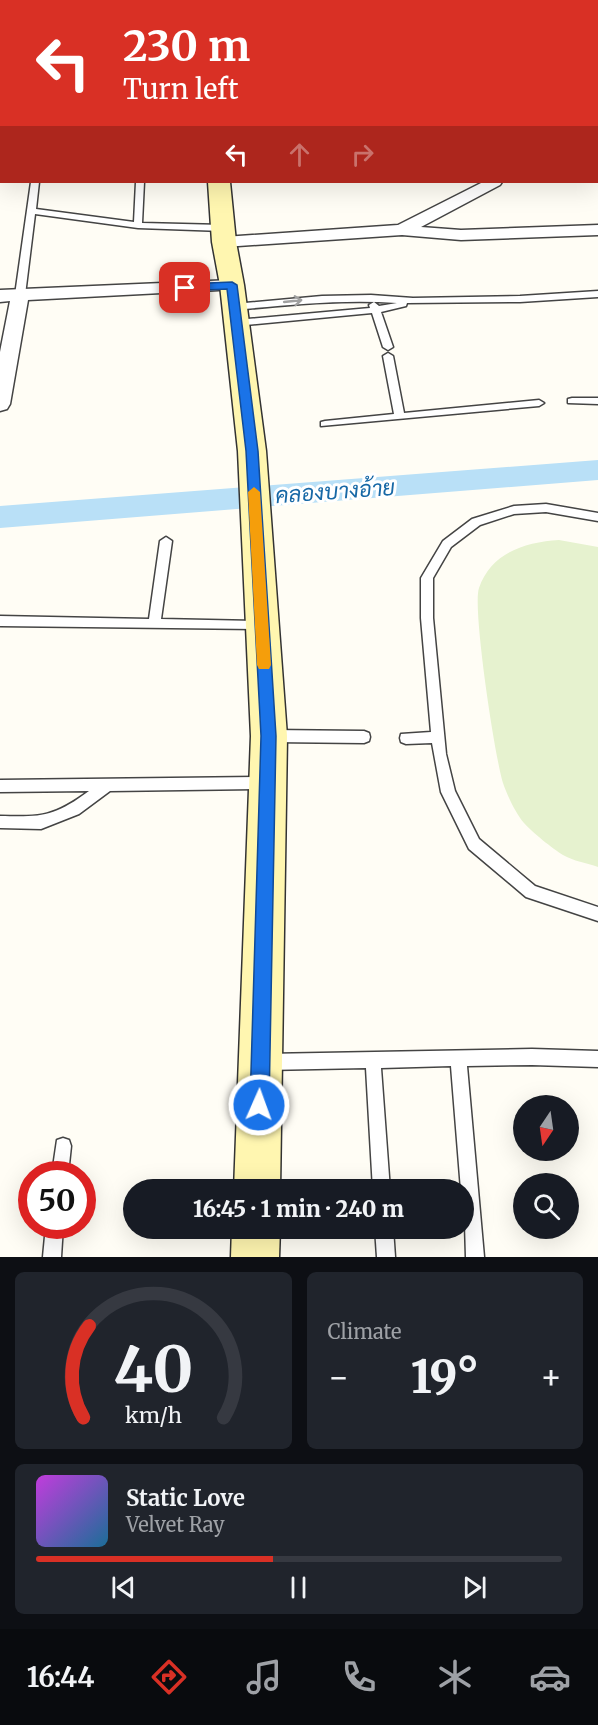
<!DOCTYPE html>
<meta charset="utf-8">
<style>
body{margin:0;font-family:Merriweather,Sarabun,serif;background:#20242c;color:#f1f3f6;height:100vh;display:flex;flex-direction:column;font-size:22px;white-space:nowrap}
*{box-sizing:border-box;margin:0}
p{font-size:20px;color:#9ea1a6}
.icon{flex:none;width:33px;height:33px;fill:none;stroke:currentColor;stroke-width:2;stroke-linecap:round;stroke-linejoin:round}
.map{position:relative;height:1257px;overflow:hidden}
.details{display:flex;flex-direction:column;gap:15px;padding:15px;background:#0d0f14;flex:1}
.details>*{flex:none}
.top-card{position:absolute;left:0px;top:0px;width:598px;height:183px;box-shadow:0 6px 24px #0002;background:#d93025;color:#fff;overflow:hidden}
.needle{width:39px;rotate:193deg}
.fabs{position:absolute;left:513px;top:1095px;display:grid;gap:12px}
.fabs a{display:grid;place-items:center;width:66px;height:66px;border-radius:50%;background:#171b24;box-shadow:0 6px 24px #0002;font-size:30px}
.speed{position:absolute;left:18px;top:1161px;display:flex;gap:12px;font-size:30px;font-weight:700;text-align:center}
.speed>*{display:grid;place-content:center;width:78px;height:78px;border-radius:50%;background:#171b24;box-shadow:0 6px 24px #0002;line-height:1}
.speed .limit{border:9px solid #d22;background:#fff;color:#111}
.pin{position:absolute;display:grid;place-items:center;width:51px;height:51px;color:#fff;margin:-26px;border-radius:12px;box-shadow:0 3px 9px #0006}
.me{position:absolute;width:66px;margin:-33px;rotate:2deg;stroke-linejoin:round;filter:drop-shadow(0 0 4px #0008)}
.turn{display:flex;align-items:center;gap:21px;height:126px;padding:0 24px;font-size:27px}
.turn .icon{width:78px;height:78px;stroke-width:2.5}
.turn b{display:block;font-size:42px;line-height:51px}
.lanes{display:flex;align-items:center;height:57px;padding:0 24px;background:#0003;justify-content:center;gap:30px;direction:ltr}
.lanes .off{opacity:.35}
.big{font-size:45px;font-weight:800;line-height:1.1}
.details .tile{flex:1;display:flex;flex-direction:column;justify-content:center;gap:9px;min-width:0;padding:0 21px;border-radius:9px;background:#20242c}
.details .dial{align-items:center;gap:0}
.dial svg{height:156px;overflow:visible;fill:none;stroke:#363941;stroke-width:7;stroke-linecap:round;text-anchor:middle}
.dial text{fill:#f1f3f6;stroke:none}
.song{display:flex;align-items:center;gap:18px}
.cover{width:72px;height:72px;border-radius:9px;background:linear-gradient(135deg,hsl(290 70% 55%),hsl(200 70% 35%))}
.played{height:6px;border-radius:3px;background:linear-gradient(90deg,#d93025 45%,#363941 45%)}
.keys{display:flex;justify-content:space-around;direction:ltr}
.heat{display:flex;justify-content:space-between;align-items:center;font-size:33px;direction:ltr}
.details .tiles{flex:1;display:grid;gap:15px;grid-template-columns:1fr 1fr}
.tile:last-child{grid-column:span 2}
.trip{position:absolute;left:123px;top:1179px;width:351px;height:60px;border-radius:30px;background:#171b24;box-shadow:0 6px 24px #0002;font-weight:800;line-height:60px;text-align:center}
.menu{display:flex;height:96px;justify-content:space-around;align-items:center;background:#090b0e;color:#9ea1a6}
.menu .icon{width:42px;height:42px}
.menu .selected{color:#d93025}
.menu b{font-size:27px;color:#f1f3f6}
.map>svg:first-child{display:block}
</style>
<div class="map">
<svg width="598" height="1257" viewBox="0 0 598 1257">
<rect width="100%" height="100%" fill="#fffdf5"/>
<path fill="#e6f2cf" d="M559,540L598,547V867C587,863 573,861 563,855C553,849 532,832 524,823C516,814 507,795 503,783C495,758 472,607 479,588C491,553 525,542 559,540Z"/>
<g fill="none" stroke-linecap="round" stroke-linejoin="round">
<polygon fill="#b9e0f7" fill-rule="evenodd" points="598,460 598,480 0,528 0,506"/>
<g stroke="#444" stroke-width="3">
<g id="lane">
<polygon points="31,182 39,182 36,209 134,222 136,182 144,182 142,223 223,225 227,228 223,231 138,228 35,214 25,295 20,298 15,295"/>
<path d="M598,291V297L520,302L407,303L406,306L381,312L393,347L388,350L383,347L372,313L236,326L231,323L236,320L370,308L369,305L374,302L379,306L397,303C342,299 288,305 234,310L229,307L234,304L322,296L371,295L413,298L520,296Z"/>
<polygon points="388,353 393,356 404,413 539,400 544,403 539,406 321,426 321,422 325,421 394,414 383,356"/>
<polygon points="572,398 598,398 598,404 568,403 568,399"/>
<polygon points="546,504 598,513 598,521 546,512 514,514 480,525 451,547 433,578 433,618 446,754 455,791 479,839 535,886 598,907 598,921 526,897 469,849 441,792 432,743 406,744 401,742 400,738 401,734 431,732 421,618 421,578 443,541 472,519 514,506"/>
<polygon points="166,537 172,541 161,619 260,621 264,623 266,626 264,629 0,626 0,616 149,619 160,541"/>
<polygon points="272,730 364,731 369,733 370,737 369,741 364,743 272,742 267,740 266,736 267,732"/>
<path d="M263,777L268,779L270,783L268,787L263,789L110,791L79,814L41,829L0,828V816C42,817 54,817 89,791L0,792V780Z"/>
<polygon points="532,1049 598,1051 598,1067 532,1065 467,1066 484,1257 466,1257 464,1190 461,1190 451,1066 381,1068 390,1190 373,1190 366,1068 266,1070 260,1068 258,1062 260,1056 266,1054"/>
<polygon points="63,1138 69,1140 71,1146 68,1174 52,1174 57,1140"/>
<polygon points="46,1226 63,1226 61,1257 43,1257"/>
<polygon points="375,1228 393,1228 395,1257 377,1257"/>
</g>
</g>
<g stroke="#444" stroke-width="3">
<g id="street">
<rect x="364" y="0" width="12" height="2"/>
<rect x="546" y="0" width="12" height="2"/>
<rect x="0" y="50" width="2" height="8"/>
<rect x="597" y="143" width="1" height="10"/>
<polygon points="483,182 502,182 500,185 421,227 461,230 598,225 598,235 461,240 402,235 224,247 218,246 215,242 218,238 224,237 398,225"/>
<polygon points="232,280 238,281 241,285 238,289 28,300 10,404 7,409 0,411 0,352 10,301 0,302 0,290"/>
</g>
</g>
<g stroke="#333" stroke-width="3">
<g id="secondary">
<rect x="188" y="0" width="18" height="2"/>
<polygon points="208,182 230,182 236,242 244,285 266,451 287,736 280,1190 234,1190 251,736 238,451 220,285 212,242"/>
<polygon points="232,1228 280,1228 279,1257 231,1257"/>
</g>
</g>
<use href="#lane" fill="#fff" fill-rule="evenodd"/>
<use href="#street" fill="#fff" fill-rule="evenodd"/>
<use href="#secondary" fill="#fff6b0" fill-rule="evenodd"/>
</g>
<defs><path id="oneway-shaft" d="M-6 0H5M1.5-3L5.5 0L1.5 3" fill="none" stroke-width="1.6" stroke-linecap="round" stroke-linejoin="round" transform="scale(1.5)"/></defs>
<use stroke="#a0a0a0" href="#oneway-shaft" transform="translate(293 301) rotate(-6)"/>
<polygon fill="#1a73e8" stroke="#114b97" stroke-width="1.5" points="232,282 237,285 258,451 276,736 269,1105 266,1111 259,1114 253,1111 250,1105 261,736 246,451 227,289 185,291 180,288 185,284"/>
<polygon fill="#f59e0b" points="254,487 260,492 271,665 269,669 259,669 257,665 248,492"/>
<g text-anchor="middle" stroke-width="6" stroke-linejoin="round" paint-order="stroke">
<g font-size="22" font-style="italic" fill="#1768a6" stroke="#fff">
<text transform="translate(335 491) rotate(-4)" y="8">คลองบางอ้าย</text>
</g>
</g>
</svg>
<div class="fabs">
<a><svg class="needle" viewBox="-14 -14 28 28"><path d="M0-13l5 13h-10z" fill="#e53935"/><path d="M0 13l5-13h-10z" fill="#9ea1a6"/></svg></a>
<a><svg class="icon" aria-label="search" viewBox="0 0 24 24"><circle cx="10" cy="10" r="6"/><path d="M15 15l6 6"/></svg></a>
</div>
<div class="speed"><div class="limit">50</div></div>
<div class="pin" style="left:185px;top:288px;background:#d93025"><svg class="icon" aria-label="arrive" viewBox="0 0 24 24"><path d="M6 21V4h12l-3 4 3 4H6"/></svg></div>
<svg class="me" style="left:259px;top:1105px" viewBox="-20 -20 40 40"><circle r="17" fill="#1a73e8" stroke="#fff" stroke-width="3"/><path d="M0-11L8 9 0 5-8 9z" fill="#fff"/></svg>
<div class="trip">16:45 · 1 min · 240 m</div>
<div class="top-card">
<div class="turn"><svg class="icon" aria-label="left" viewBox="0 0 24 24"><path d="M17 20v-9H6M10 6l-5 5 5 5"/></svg><div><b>230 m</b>Turn left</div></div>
<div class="lanes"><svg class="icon" aria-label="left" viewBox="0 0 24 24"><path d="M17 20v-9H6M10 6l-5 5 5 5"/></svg><svg class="icon off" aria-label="ahead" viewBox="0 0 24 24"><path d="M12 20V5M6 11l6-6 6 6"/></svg><svg class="icon off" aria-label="right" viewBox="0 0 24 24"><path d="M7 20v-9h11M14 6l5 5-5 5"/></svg></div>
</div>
</div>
<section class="details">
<div class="tiles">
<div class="tile dial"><svg viewBox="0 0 100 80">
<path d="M14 69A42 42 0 1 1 86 69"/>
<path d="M14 69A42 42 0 0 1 17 22" stroke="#d93025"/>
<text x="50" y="56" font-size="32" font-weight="700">40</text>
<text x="50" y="72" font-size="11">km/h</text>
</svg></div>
<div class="tile"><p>Climate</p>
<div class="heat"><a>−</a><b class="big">19°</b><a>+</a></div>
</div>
<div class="tile">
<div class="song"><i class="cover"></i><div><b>Static Love</b><p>Velvet Ray</p></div></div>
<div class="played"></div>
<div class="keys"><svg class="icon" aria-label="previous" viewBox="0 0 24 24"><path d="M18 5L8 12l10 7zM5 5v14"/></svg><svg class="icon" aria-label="pause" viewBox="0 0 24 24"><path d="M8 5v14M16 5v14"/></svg><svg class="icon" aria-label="next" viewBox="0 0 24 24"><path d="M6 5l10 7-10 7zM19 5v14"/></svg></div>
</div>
</div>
</section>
<nav class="menu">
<b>16:44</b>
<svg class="icon selected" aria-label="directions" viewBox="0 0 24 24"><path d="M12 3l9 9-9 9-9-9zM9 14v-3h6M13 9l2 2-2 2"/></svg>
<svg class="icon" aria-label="music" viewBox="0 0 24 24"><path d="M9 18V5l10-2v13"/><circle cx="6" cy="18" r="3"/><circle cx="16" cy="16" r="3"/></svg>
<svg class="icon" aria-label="phone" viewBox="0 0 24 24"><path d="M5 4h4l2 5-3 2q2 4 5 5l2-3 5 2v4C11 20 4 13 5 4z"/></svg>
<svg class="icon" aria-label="climate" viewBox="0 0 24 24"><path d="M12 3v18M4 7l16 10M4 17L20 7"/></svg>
<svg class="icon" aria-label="car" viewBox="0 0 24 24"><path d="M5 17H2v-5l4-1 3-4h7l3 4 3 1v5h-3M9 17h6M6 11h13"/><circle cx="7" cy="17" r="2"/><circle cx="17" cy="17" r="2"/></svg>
</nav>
